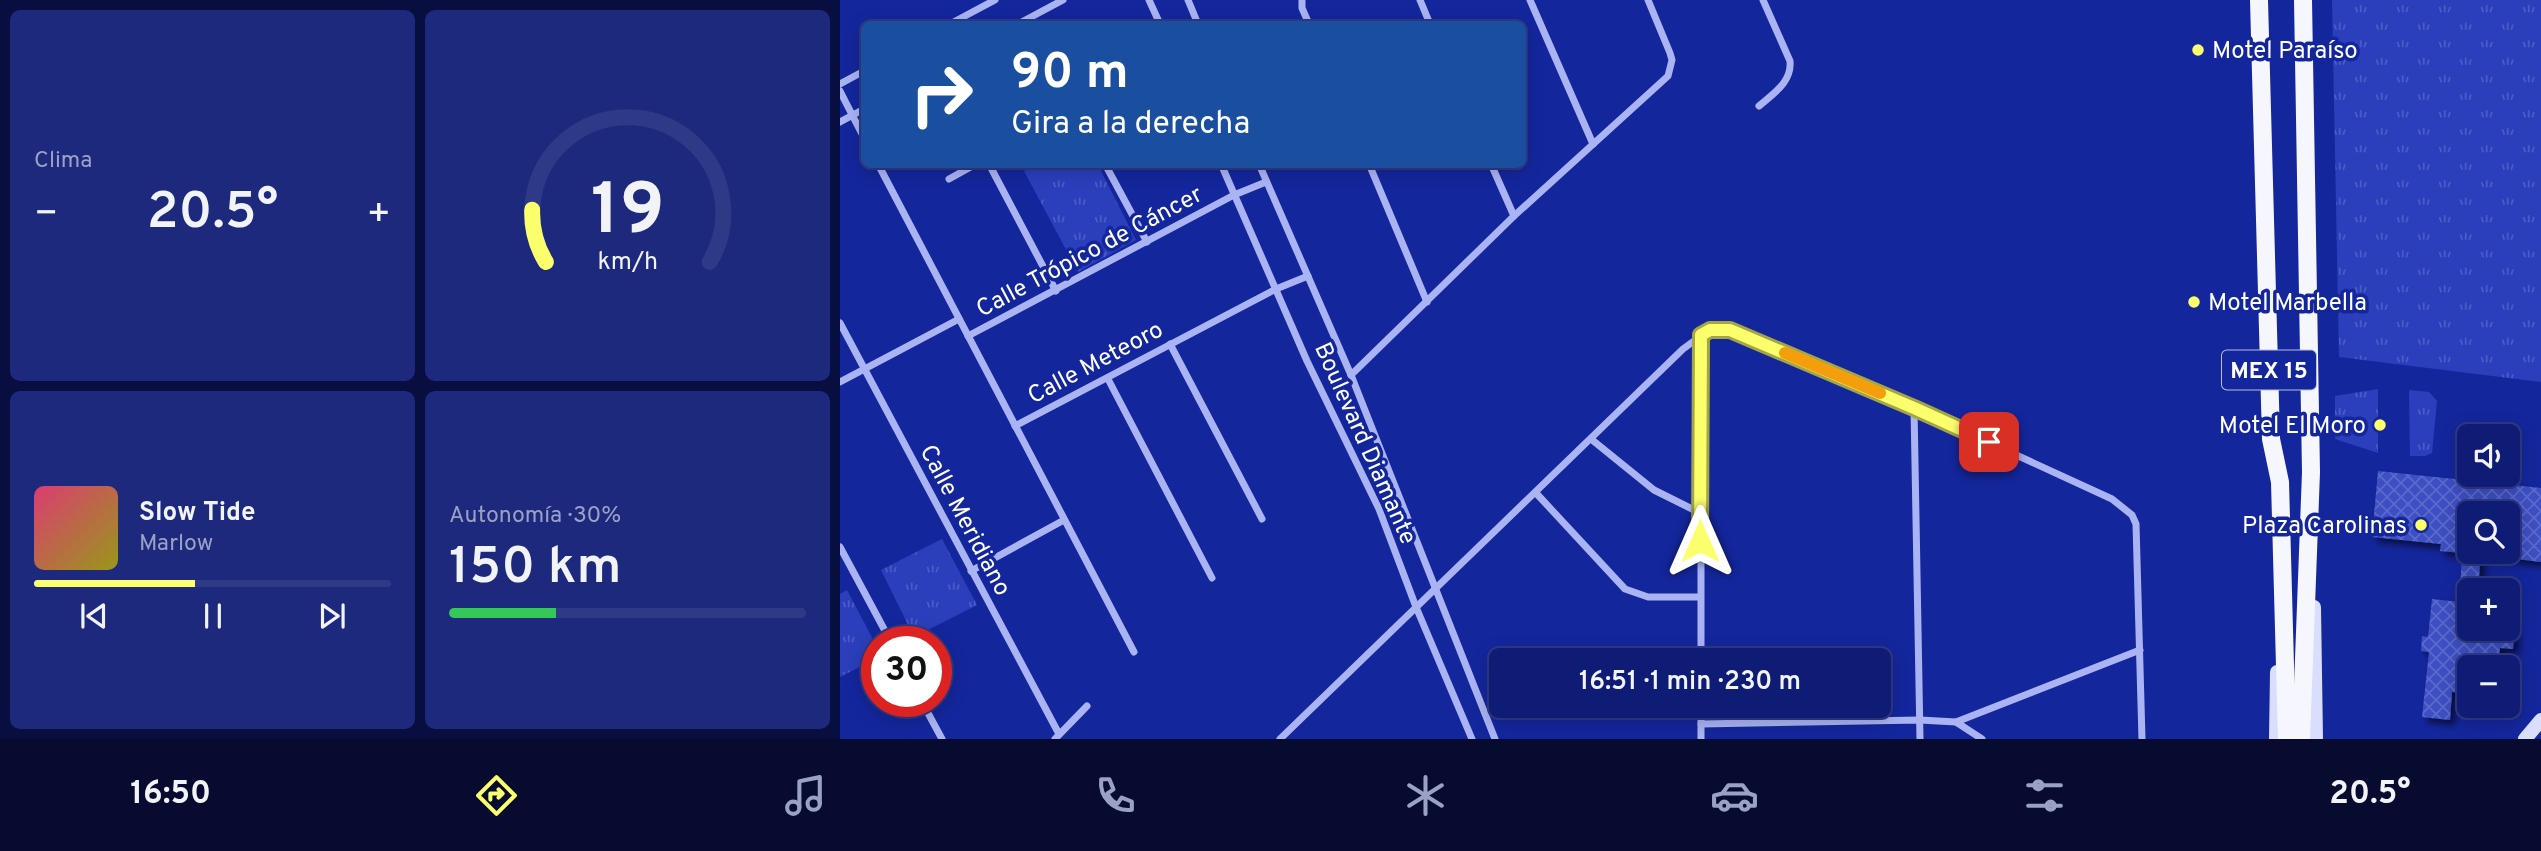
<!DOCTYPE html>
<html lang="es">
<meta charset="utf-8">
<style>
body{margin:0;font-family:Overpass,sans-serif;background:#1d297d;color:#f1f3f6;height:100vh;display:flex;flex-direction:column;font-size:26px;white-space:nowrap}
*{box-sizing:border-box;margin:0}
p{font-size:23px;color:#9ba1c5}
.icon{flex:none;width:38px;height:38px;fill:none;stroke:currentColor;stroke-width:2;stroke-linecap:round;stroke-linejoin:round}
.map{position:relative;flex:1;overflow:hidden}
.drawer{display:flex;flex-direction:column;gap:10px;padding:10px;background:#080f40;width:840px}
.drawer>*{flex:none}
.guide{position:absolute;left:21px;top:21px;width:665px;height:147px;border-radius:10px;box-shadow:0 4px 18px #0003,0 0 0 2px #2f3a87;background:#1a4fa0;color:#fff;overflow:hidden}
.controls{position:absolute;left:1617px;top:424px;display:grid;gap:14px}
.controls a{display:grid;place-items:center;width:63px;height:63px;border-radius:10px;background:#0f1c75;box-shadow:0 4px 18px #0003,0 0 0 2px #2f3a87;font-size:35px}
.speed{position:absolute;left:21px;top:626px;display:flex;gap:14px;font-size:35px;font-weight:700;text-align:center}
.speed>*{display:grid;place-content:center;width:91px;height:91px;border-radius:50%;background:#0f1c75;box-shadow:0 4px 18px #0003,0 0 0 2px #2f3a87;line-height:1}
.speed .limit{border:10px solid #d22;background:#fff;color:#111}
.pin{position:absolute;display:grid;place-items:center;width:60px;height:60px;color:#fff;margin:-30px;border-radius:14px;box-shadow:0 4px 10px #0006}
.me{position:absolute;width:77px;margin:-38px;rotate:0deg;stroke-linejoin:round;filter:drop-shadow(0 0 5px #0008)}
.turn{display:flex;align-items:center;gap:24px;height:147px;padding:0 35px;font-size:32px}
.turn .icon{width:91px;height:91px;stroke-width:2.5}
.turn b{display:block;font-size:49px;line-height:60px}
.big{font-size:52px;font-weight:600;line-height:1.1}
.drawer .widget{flex:1;display:flex;flex-direction:column;justify-content:center;gap:10px;min-width:0;padding:0 24px;border-radius:10px;background:#1d297d}
.drawer .dial{align-items:center;gap:0}
.dial svg{height:182px;overflow:visible;fill:none;stroke:#2f3a87;stroke-width:7;stroke-linecap:round;text-anchor:middle}
.dial text{fill:#f1f3f6;stroke:none}
.song{display:flex;align-items:center;gap:21px}
.cover{width:84px;height:84px;border-radius:10px;background:linear-gradient(135deg,hsl(340 70% 55%),hsl(60 70% 35%))}
.played{height:7px;border-radius:4px;background:linear-gradient(90deg,#fcff6c 45%,#2f3a87 45%)}
.keys{display:flex;justify-content:space-around;direction:ltr}
.heat{display:flex;justify-content:space-between;align-items:center;font-size:38px;direction:ltr}
.charge{height:10px;border-radius:5px;background:linear-gradient(90deg,#34c759 30%,#2f3a87 0)}
.drawer .tiles{flex:1;display:grid;gap:10px;grid-template-columns:repeat(2,1fr)}
.trip{position:absolute;left:649px;top:648px;width:402px;height:70px;border-radius:10px;background:#0f1c75;box-shadow:0 4px 18px #0003,0 0 0 2px #2f3a87;font-weight:600;line-height:70px;text-align:center}
.tabs{display:flex;height:112px;justify-content:space-around;align-items:center;background:#060b2f;color:#9ba1c5}
.tabs .icon{width:49px;height:49px}
.tabs .on{color:#fcff6c}
.tabs b{font-size:32px;color:#f1f3f6}
main{display:flex;flex:1;min-height:0}
.map>svg:first-child{display:block}
</style>
<main>
<section class="drawer">
<div class="tiles">
<div class="widget"><p>Clima</p>
<div class="heat"><a>−</a><b class="big">20.5°</b><a>+</a></div>
</div>
<div class="widget dial"><svg viewBox="0 0 100 80">
<path d="M14 69A42 42 0 1 1 86 69"/>
<path d="M14 69A42 42 0 0 1 8 46" stroke="#fcff6c"/>
<text x="50" y="56" font-size="32" font-weight="700">19</text>
<text x="50" y="72" font-size="11">km/h</text>
</svg></div>
<div class="widget">
<div class="song"><i class="cover"></i><div><b>Slow Tide</b><p>Marlow</p></div></div>
<div class="played"></div>
<div class="keys"><svg class="icon" aria-label="previous" viewBox="0 0 24 24"><path d="M18 5L8 12l10 7zM5 5v14"/></svg><svg class="icon" aria-label="pause" viewBox="0 0 24 24"><path d="M8 5v14M16 5v14"/></svg><svg class="icon" aria-label="next" viewBox="0 0 24 24"><path d="M6 5l10 7-10 7zM19 5v14"/></svg></div>
</div>
<div class="widget"><p>Autonomía · 30%</p><b class="big">150 km</b><div class="charge"></div></div>
</div>
</section>
<div class="map">
<svg width="1701" height="739" viewBox="0 0 1701 739">
<defs>
<pattern id="grass-tufts" width="24" height="20" patternUnits="userSpaceOnUse" patternTransform="scale(1.75)"><rect width="24" height="20" fill="#2b3fbc"/><path d="M3 7l-1-3M5 7V3M7 7l1-3M15 17l-1-3M17 17v-4M19 17l1-3" fill="none" stroke="#4b5cc6"/></pattern>
<pattern id="building-cross-hatch" width="8" height="8" patternUnits="userSpaceOnUse" patternTransform="scale(1.75)"><rect width="8" height="8" fill="#3d4fc2"/><path d="M0 0l8 8M0 8l8-8" fill="none" stroke="#5a69cb"/></pattern>
<filter id="shadow"><feDropShadow dx="5" dy="5" stdDeviation="3.5" flood-color="#0009"/></filter>
</defs>
<rect width="100%" height="100%" fill="#14269c"/>
<g fill="url(#grass-tufts)">
<polygon points="1492,0 1701,0 1701,382 1499,357"/>
<polygon points="198,165 258,165 296,240 238,272 184,171"/>
<polygon points="1538,389 1538,453 1495,439 1495,396"/>
<polygon points="1569,390 1589,392 1597,401 1592,453 1585,456 1570,456"/>
<polygon points="102,539 137,605 74,637 41,570"/>
<polygon points="7,590 37,647 37,658 0,677 0,594"/>
</g>
<g fill="url(#building-cross-hatch)" filter="url(#shadow)">
<polygon points="1538,471 1701,488 1701,562 1668,558 1668,513 1629,513 1629,551 1641,551 1638,590 1620,590 1622,553 1600,551 1601,544 1532,537"/>
<polygon points="1592,599 1629,603 1629,628 1675,628 1673,649 1660,648 1658,661 1648,660 1647,667 1629,667 1626,693 1612,692 1610,720 1582,717 1589,652 1581,651 1582,636 1588,637"/>
</g>
<g fill="none" stroke-linecap="round" stroke-linejoin="round">
<g stroke="#aab4f3" stroke-width="7">
<polyline points="309,0 320,24"/>
<polyline points="348,0 358,24"/>
<polyline points="462,0 462,8 469,24"/>
<polyline points="580,0 590,24"/>
<polyline points="690,0 753,144"/>
<polyline points="110,24 155,0"/>
<polyline points="178,24 223,0"/>
<polyline points="0,84 24,71"/>
<polyline points="0,91 24,138"/>
<path d="M919,106C934,93 952,82 950,61L923,0"/>
<polyline points="0,122 24,109"/>
<polyline points="38,164 294,652"/>
<polyline points="149,164 216,291"/>
<polyline points="265,164 307,242"/>
<polyline points="381,164 467,361 539,509 576,607 632,739"/>
<polyline points="419,164 511,375 655,739"/>
<polyline points="529,164 587,302"/>
<polyline points="651,164 674,216"/>
<polyline points="109,179 136,164"/>
<polyline points="0,323 219,734"/>
<polyline points="128,336 394,195 426,182"/>
<polyline points="330,344 422,519"/>
<polyline points="511,375 674,216 828,76 832,60 830,53 808,0"/>
<polyline points="268,379 372,578"/>
<polyline points="0,382 119,319"/>
<polyline points="1074,408 1080,739"/>
<polyline points="175,426 436,289 468,276"/>
<polyline points="751,439 814,490 860,513"/>
<polyline points="696,493 785,589 808,597 860,597"/>
<polyline points="0,547 51,642"/>
<polyline points="131,571 224,520"/>
<polyline points="861,660 861,336"/>
<polyline points="82,702 102,739"/>
<polyline points="861,705 861,739"/>
<polyline points="1116,722 1300,650"/>
<polyline points="861,724 1080,720 1116,722 1142,739"/>
<polyline points="215,739 247,706"/>
<path d="M440,739L843,349C861,336 867,329 890,330L1074,408L1272,499L1292,515L1296,524L1302,739"/>
</g>
<g stroke="#d9defd" stroke-width="14">
<polyline points="1474,607 1476,739"/>
<polyline points="1436,739 1437,672"/>
<polyline points="1685,739 1701,720"/>
</g>
<g stroke="#f6f6ff" stroke-width="18">
<polyline points="1419,0 1431,439 1440,482 1447,739"/>
<polyline points="1461,739 1471,472 1463,0"/>
</g>
</g>
<g fill="none" stroke-linecap="round" stroke-linejoin="round">
<g stroke="#a4a646" stroke-width="18">
<polyline id="route" points="860,541 861,335 870,330 890,330 1074,408 1149,442"/>
</g>
<use href="#route" stroke="#fcff6c" stroke-width="12"/>
<polyline stroke="#f59e0b" stroke-width="12" points="945,353 1040,393"/>
</g>
<g fill="#fcff6c" stroke="#14269c" stroke-width="2.5">
<circle cx="1358" cy="50" r="7"/>
<circle cx="1354" cy="302" r="7"/>
<circle cx="1540" cy="425" r="7"/>
<circle cx="1581" cy="525" r="7"/>
</g>
<g text-anchor="middle" stroke-width="7" stroke-linejoin="round" paint-order="stroke">
<rect fill="#14269c" stroke="#b8bee1" stroke-width="2" x="1382" y="350.5" width="94" height="39" rx="5"/>
<g font-size="23" font-weight="bold" fill="#fff">
<text x="1429" y="378">MEX 15</text>
</g>
<g font-size="24" fill="#fff" stroke="#14269c" text-anchor="start">
<text x="1372" y="58">Motel Paraíso</text>
<text x="1368" y="310">Motel Marbella</text>
<text x="1526" y="433" text-anchor="end">Motel El Moro</text>
<text x="1567" y="533" text-anchor="end">Plaza Carolinas</text>
</g>
<g font-size="24" fill="#fff" stroke="#14269c">
<text transform="translate(249 251) rotate(-28)" y="8">Calle Trópico de Cáncer</text>
<text transform="translate(255 362) rotate(-28)" y="8">Calle Meteoro</text>
<text transform="translate(526 443) rotate(66)" y="8">Boulevard Diamante</text>
<text transform="translate(126 520) rotate(62)" y="8">Calle Meridiano</text>
</g>
</g>
</svg>
<div class="controls">
<a><svg class="icon" aria-label="sound" viewBox="0 0 24 24"><path d="M4 9h4l5-4v14l-5-4H4zM17 9q2 3 0 6"/></svg></a>
<a><svg class="icon" aria-label="search" viewBox="0 0 24 24"><circle cx="10" cy="10" r="6"/><path d="M15 15l6 6"/></svg></a>
<a>+</a>
<a>−</a>
</div>
<div class="speed"><div class="limit">30</div></div>
<div class="pin" style="left:1149px;top:442px;background:#d93025"><svg class="icon" aria-label="arrive" viewBox="0 0 24 24"><path d="M6 21V4h12l-3 4 3 4H6"/></svg></div>
<svg class="me" style="left:860px;top:541px" viewBox="-20 -20 40 40"><path d="M0-17L14 15 0 8-14 15z" fill="#fcff6c" stroke="#fff" stroke-width="4"/></svg>
<div class="trip">16:51 · 1 min · 230 m</div>
<div class="guide">
<div class="turn"><svg class="icon" aria-label="right" viewBox="0 0 24 24"><path d="M7 20v-9h11M14 6l5 5-5 5"/></svg><div><b>90 m</b>Gira a la derecha</div></div>
</div>
</div>
</main>
<nav class="tabs">
<b>16:50</b>
<svg class="icon on" aria-label="directions" viewBox="0 0 24 24"><path d="M12 3l9 9-9 9-9-9zM9 14v-3h6M13 9l2 2-2 2"/></svg>
<svg class="icon" aria-label="music" viewBox="0 0 24 24"><path d="M9 18V5l10-2v13"/><circle cx="6" cy="18" r="3"/><circle cx="16" cy="16" r="3"/></svg>
<svg class="icon" aria-label="phone" viewBox="0 0 24 24"><path d="M5 4h4l2 5-3 2q2 4 5 5l2-3 5 2v4C11 20 4 13 5 4z"/></svg>
<svg class="icon" aria-label="climate" viewBox="0 0 24 24"><path d="M12 3v18M4 7l16 10M4 17L20 7"/></svg>
<svg class="icon" aria-label="car" viewBox="0 0 24 24"><path d="M5 17H2v-5l4-1 3-4h7l3 4 3 1v5h-3M9 17h6M6 11h13"/><circle cx="7" cy="17" r="2"/><circle cx="17" cy="17" r="2"/></svg>
<svg class="icon" aria-label="filters" viewBox="0 0 24 24"><path d="M4 7h16M4 17h16"/><circle cx="9" cy="7" r="2"/><circle cx="15" cy="17" r="2"/></svg>
<b>20.5°</b>
</nav>
